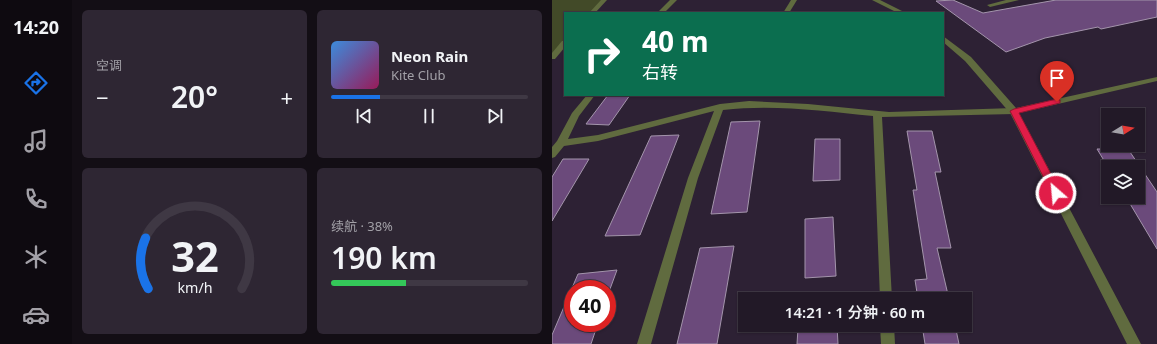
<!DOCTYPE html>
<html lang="zh">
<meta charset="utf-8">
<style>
body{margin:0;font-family:"Noto Sans","Noto Sans SC",sans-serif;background:#2e2633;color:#f1f3f6;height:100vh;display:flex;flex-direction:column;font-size:15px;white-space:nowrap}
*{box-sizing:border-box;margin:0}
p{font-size:13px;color:#a2a0a7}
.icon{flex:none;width:22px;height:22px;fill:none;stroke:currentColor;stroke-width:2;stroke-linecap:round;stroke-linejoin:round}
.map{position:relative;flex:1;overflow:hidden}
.drawer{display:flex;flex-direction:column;gap:10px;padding:10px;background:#130e15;width:480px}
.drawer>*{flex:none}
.hud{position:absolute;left:12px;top:12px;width:380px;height:84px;border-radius:0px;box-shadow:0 1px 3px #0004,0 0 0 1px #3f3844;background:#0b6e4f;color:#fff;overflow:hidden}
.needle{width:26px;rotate:79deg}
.fabs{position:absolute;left:549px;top:108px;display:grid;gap:8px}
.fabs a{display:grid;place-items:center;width:44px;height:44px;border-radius:0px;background:#221927;box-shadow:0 1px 3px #0004,0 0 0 1px #3f3844;font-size:20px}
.speed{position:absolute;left:12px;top:280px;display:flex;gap:8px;font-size:20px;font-weight:700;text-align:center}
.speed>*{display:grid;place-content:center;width:52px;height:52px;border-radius:50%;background:#221927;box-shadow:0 1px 3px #0004,0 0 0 1px #3f3844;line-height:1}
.speed .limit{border:6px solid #d22;background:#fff;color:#111}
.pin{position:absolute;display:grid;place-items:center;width:34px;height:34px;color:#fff;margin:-41px -17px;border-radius:50% 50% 50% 0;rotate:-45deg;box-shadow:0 0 4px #0007}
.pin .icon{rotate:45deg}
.me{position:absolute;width:44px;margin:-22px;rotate:333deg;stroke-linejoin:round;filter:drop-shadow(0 0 3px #0008)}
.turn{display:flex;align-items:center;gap:14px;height:84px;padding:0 12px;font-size:18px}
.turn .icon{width:52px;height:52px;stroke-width:2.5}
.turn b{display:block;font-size:28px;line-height:34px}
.big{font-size:30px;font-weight:600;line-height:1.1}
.drawer .widget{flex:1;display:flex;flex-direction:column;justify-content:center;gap:6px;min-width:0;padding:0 14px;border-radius:6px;background:#2e2633}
.drawer .dial{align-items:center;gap:0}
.dial svg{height:104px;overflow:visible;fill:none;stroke:#3f3844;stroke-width:7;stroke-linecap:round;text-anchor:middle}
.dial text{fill:#f1f3f6;stroke:none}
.song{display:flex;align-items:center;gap:12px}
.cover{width:48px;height:48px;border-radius:6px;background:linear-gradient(135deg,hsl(210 70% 55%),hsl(330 70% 35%))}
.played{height:4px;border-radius:2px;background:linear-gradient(90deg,#1a73e8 25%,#3f3844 25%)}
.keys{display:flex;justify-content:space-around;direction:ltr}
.heat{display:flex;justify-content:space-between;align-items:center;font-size:22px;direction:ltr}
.charge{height:6px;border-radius:3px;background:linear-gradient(90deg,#34c759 38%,#3f3844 0)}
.drawer .tiles{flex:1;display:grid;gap:10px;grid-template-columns:repeat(2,1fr)}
.trip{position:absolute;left:186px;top:292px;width:234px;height:40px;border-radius:0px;background:#221927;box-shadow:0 1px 3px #0004,0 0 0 1px #3f3844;font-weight:600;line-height:40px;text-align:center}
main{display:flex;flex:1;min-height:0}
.menu{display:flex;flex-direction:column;width:72px;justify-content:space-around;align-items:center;background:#0e0a10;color:#a2a0a7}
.menu .icon{width:28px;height:28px}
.menu .current{color:#1a73e8}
.menu b{font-size:18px;color:#f1f3f6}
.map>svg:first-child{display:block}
</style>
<main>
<nav class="menu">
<b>14:20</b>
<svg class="icon current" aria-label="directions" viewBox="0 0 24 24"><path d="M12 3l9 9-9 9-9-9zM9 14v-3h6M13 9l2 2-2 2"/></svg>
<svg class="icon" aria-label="music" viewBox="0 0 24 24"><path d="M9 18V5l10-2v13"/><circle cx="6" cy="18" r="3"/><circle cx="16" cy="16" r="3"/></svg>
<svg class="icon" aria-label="phone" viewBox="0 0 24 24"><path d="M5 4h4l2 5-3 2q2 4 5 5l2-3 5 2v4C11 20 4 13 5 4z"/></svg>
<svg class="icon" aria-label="climate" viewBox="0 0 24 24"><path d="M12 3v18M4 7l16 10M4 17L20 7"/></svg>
<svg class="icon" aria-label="car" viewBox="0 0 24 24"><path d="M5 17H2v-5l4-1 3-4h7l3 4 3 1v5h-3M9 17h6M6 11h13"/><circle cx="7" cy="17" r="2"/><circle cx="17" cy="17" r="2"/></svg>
</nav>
<section class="drawer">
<div class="tiles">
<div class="widget"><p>空调</p>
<div class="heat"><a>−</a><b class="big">20°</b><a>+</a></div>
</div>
<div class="widget">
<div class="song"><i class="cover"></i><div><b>Neon Rain</b><p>Kite Club</p></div></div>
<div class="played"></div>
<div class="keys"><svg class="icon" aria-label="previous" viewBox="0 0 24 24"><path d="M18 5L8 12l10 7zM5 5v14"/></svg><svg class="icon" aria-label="pause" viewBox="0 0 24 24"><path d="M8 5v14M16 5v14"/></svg><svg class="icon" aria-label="next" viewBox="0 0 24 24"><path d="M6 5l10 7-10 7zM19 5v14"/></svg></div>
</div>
<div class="widget dial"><svg viewBox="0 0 100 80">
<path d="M14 69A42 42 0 1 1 86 69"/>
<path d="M14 69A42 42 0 0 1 12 30" stroke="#1a73e8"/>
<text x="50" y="56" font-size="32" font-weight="700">32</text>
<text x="50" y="72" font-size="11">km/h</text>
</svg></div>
<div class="widget"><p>续航 · 38%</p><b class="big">190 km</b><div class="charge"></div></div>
</div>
</section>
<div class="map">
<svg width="605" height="344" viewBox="0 0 605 344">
<rect width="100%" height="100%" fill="#2d2134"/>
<polygon fill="#424a28" points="0,0 54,0 41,13 13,13 13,42 0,55"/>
<g fill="#6b4a7b" stroke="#a495ac">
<polygon points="401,0 431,13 504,0 605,0 605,17 549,29 546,27 493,38 454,52 384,1"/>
<polygon points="56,95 78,95 57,125 34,124"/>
<polygon points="208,121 195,212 159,214 179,122"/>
<polygon points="355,131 380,131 389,172 383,172 399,248 385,248 397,299 366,299 363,280 375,279 361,190 365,190"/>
<polygon points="127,135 88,235 53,236 99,136"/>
<polygon points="263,139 288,139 288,180 261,181"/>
<polygon points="545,149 576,149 605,192 605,249 574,197 586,197 586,167 556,167"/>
<polygon points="11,159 37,159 0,221 0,177"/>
<polygon points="281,217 284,276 253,278 253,219"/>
<polygon points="182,246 165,344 125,344 148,248"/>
<polygon points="65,270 58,289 21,289 21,323 46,323 39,344 0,344 0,335 26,274"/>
<polygon points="285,325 286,344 245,344 246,328"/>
<polygon points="370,325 403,325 407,344 373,344"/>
</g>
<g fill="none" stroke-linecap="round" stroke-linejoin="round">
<g fill="#606b3f" fill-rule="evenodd">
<polygon points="49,0 55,0 43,13 37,13"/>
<polygon points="118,0 125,0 112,13 105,13"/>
<polygon points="239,0 245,0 237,13 231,13"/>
<polygon points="454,0 467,0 438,7 435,5"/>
<polygon points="10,41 13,41 13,47 3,59 0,59 0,53"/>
<path d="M35,95H43L27,116L16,139L46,135L168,104L197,101L256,104L337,112L462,108L466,111L462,114L330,117L340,299H328L321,116C271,111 221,104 171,110L146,178L99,344H85L136,178L162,111L46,141L12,146L3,157L0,158V147L5,141L20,113Z"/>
<polygon points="328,325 342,325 343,344 329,344"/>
</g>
<g fill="#606b3f" fill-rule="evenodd">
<polygon points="320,0 328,0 354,13 346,13"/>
<polygon points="391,36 419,57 464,108 605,77 605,81 467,113 589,344 575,344 458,113 413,61 391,42"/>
</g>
</g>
<polygon fill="#e11d48" stroke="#92132f" points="505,99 508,100 508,103 467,113 509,193 504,197 501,196 458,111 462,109"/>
</svg>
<div class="fabs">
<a><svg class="needle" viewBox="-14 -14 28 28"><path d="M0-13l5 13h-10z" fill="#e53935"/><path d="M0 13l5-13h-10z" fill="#a2a0a7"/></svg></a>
<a><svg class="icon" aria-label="layers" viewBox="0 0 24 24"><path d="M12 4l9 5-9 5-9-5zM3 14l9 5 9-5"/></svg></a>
</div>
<div class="speed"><div class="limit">40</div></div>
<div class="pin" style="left:505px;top:102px;background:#d93025"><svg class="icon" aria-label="arrive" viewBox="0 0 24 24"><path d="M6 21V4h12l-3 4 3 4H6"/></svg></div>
<svg class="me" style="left:504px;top:193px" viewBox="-20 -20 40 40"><circle r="17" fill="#e11d48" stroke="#fff" stroke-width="3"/><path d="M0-11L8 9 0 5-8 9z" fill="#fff"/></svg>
<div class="trip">14:21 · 1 分钟 · 60 m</div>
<div class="hud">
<div class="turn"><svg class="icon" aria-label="right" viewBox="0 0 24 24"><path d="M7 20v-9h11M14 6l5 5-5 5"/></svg><div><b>40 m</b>右转</div></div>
</div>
</div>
</main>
